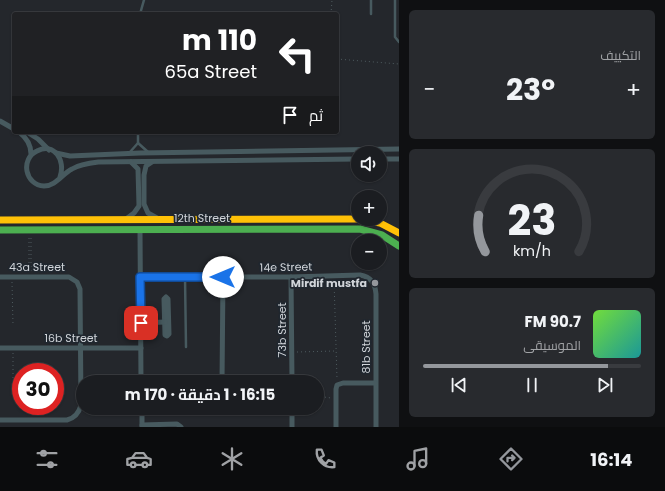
<!DOCTYPE html>
<html lang="ar">
<meta charset="utf-8">
<style>
body{margin:0;font-family:Poppins,Cairo,sans-serif;background:#282a2e;color:#f1f3f6;direction:rtl;height:100vh;display:flex;flex-direction:column;font-size:15px;white-space:nowrap}
*{box-sizing:border-box;margin:0}
p{font-size:13px;color:#a0a2a5}
.icon{flex:none;width:22px;height:22px;fill:none;stroke:currentColor;stroke-width:2;stroke-linecap:round;stroke-linejoin:round}
.map{position:relative;flex:1;overflow:hidden;direction:ltr}
.sheet{display:flex;flex-direction:column;gap:10px;padding:10px;background:#0f1012;width:266px}
.sheet>*{flex:none}
.hud{position:absolute;left:12px;top:12px;width:327px;height:122px;border-radius:4px;box-shadow:0 1px 3px #0004,0 0 0 1px #393b3f;direction:rtl;background:#202124;color:#fff;overflow:hidden}
.fabs{position:absolute;left:351px;top:146px;display:grid;gap:8px}
.fabs a{display:grid;place-items:center;width:36px;height:36px;border-radius:50%;background:#1b1d21;box-shadow:0 1px 3px #0004,0 0 0 1px #393b3f;font-size:20px}
.speed{position:absolute;left:12px;top:363px;display:flex;gap:8px;font-size:20px;font-weight:700;text-align:center}
.speed>*{display:grid;place-content:center;width:52px;height:52px;border-radius:50%;background:#1b1d21;box-shadow:0 1px 3px #0004,0 0 0 1px #393b3f;line-height:1}
.speed .limit{border:6px solid #d22;background:#fff;color:#111}
.pin{position:absolute;display:grid;place-items:center;width:34px;height:34px;color:#fff;margin:-17px;border-radius:8px;box-shadow:0 2px 6px #0006}
.me{position:absolute;width:44px;margin:-22px;rotate:270deg;stroke-linejoin:round;filter:drop-shadow(0 0 3px #0008)}
.turn{display:flex;align-items:center;gap:14px;height:84px;padding:0 16px;font-size:18px}
.turn .icon{width:52px;height:52px;stroke-width:2.5}
.turn b{display:block;font-size:28px;line-height:34px}
.then{display:flex;align-items:center;height:38px;padding:0 16px;background:#0003;gap:8px;font-size:15px}
.big{font-size:30px;font-weight:700;line-height:1.1}
.sheet .tile{flex:1;display:flex;flex-direction:column;justify-content:center;gap:6px;min-width:0;padding:0 14px;border-radius:6px;background:#282a2e}
.sheet .dial{align-items:center;gap:0}
.dial svg{height:104px;overflow:visible;fill:none;stroke:#393b3f;stroke-width:7;stroke-linecap:round;text-anchor:middle}
.dial text{fill:#f1f3f6;stroke:none}
.song{display:flex;align-items:center;gap:12px}
.cover{width:48px;height:48px;border-radius:6px;background:linear-gradient(135deg,hsl(100 70% 55%),hsl(180 70% 35%))}
.played{height:4px;border-radius:2px;background:linear-gradient(90deg,#94979c 85%,#393b3f 85%)}
.keys{display:flex;justify-content:space-around;direction:ltr}
.heat{display:flex;justify-content:space-between;align-items:center;font-size:22px;direction:ltr}
.trip{position:absolute;left:76px;top:375px;width:248px;height:40px;border-radius:20px;background:#1b1d21;box-shadow:0 1px 3px #0004,0 0 0 1px #393b3f;font-weight:700;line-height:40px;text-align:center;direction:rtl}
.tabs{display:flex;height:64px;justify-content:space-around;align-items:center;background:#0b0c0d;color:#a0a2a5}
.tabs .icon{width:28px;height:28px}
.tabs .active{color:#94979c}
.tabs b{font-size:18px;color:#f1f3f6}
main{display:flex;flex:1;min-height:0}
.map>svg:first-child{display:block}
</style>
<main>
<section class="sheet">
<div class="tile"><p>التكييف</p>
<div class="heat"><a>−</a><b class="big">23°</b><a>+</a></div>
</div>
<div class="tile dial"><svg viewBox="0 0 100 80">
<path d="M14 69A42 42 0 1 1 86 69"/>
<path d="M14 69A42 42 0 0 1 9 41" stroke="#94979c"/>
<text x="50" y="56" font-size="32" font-weight="700">23</text>
<text x="50" y="72" font-size="11">km/h</text>
</svg></div>
<div class="tile">
<div class="song"><i class="cover"></i><div><b>90.7 FM</b><p>الموسيقى</p></div></div>
<div class="played"></div>
<div class="keys"><svg class="icon" aria-label="previous" viewBox="0 0 24 24"><path d="M18 5L8 12l10 7zM5 5v14"/></svg><svg class="icon" aria-label="pause" viewBox="0 0 24 24"><path d="M8 5v14M16 5v14"/></svg><svg class="icon" aria-label="next" viewBox="0 0 24 24"><path d="M6 5l10 7-10 7zM19 5v14"/></svg></div>
</div>
</section>
<div class="map">
<svg width="399" height="427" viewBox="0 0 399 427">
<rect width="100%" height="100%" fill="#24272c"/>
<g fill="none" stroke-linecap="round" stroke-linejoin="round">
<g stroke="#4e5b5f" stroke-width="1" stroke-dasharray="1 3" stroke-linecap="butt">
<polyline points="331,14 332,0"/>
<polyline points="337,59 399,64"/>
<polyline points="29,271 29,237"/>
<polyline points="31,271 31,237"/>
<polyline points="334,280 337,379"/>
<polyline points="12,282 13,325"/>
<polyline points="297,352 335,351"/>
<polyline points="13,353 13,378"/>
<polyline points="317,396 331,398"/>
</g>
<g stroke="#475a5f" stroke-width="2.5">
<polyline points="371,0 371,14"/>
<polyline points="395,0 395,37 399,42"/>
<polyline points="140,14 144,0"/>
<polyline points="138,143 148,152"/>
<polyline points="130,152 138,143 138,132"/>
<polyline points="185,277 186,347"/>
</g>
<g stroke="#475a5f" stroke-width="5">
<polyline points="0,121 14,129"/>
<path d="M19,132C27,138 31,145 31,154"/>
<polyline points="27,132 38,139 49,150"/>
<polyline points="56,153 70,156 140,153 399,149"/>
<polyline points="380,159 399,159"/>
<polyline points="152,162 146,166 144,175 144,204 148,213 157,218"/>
<path d="M60,177C66,160 54,142 37,151C20,159 25,185 44,186C56,186 62,174 72,169C80,164 90,163 99,162L358,159"/>
<polyline points="126,219 134,213 139,206 138,169 131,162"/>
<polyline points="140,230 141,382"/>
<path d="M0,277H69L77,282L80,289L81,405C79,413 75,418 67,420H0"/>
<path d="M141,277H291L360,275C371,277 375,283 376,294V427"/>
<polyline points="291,277 292,382"/>
<polygon points="166,297 168,299 169,334 167,336 165,335 164,299"/>
<polyline points="141,323 165,322"/>
<polyline points="0,348 141,348"/>
<polyline points="222,382 223,277"/>
<polyline points="142,408 142,427"/>
<polyline points="292,408 292,427"/>
<polyline points="142,425 177,424 181,427"/>
<polyline points="336,427 336,389 337,385 343,383 375,383"/>
</g>
<polyline stroke="#4caf50" stroke-width="7" points="0,230 360,229 382,235 399,246"/>
<g stroke="#ffc107" stroke-width="7">
<polyline points="359,219 380,223 399,233"/>
<polyline points="0,220 358,219"/>
</g>
</g>
<g fill="none" stroke-linecap="round" stroke-linejoin="round">
<g stroke="#114b97" stroke-width="10">
<polyline id="route" points="141,323 140,277 223,277"/>
</g>
<use href="#route" stroke="#1a73e8" stroke-width="7"/>
</g>
<circle fill="#94979c" stroke="#20272f" stroke-width="1.5" cx="375" cy="283" r="4"/>
<g text-anchor="middle" stroke-width="3.5" stroke-linejoin="round" paint-order="stroke">
<g font-size="11" fill="#d0d4d9" stroke="#20272f">
<text x="202" y="222">12th Street</text>
<text x="37" y="271">43a Street</text>
<text transform="translate(286 267) rotate(-1)" y="4">14e Street</text>
<text transform="translate(282 330) rotate(-90)" y="4">73b Street</text>
<text x="71" y="342">16b Street</text>
<text transform="translate(366 347) rotate(-90)" y="4">81b Street</text>
</g>
<g font-size="11" font-weight="bold" fill="#d0d4d9" stroke="#20272f" text-anchor="end">
<text x="367" y="287">Mirdif mustfa</text>
</g>
</g>
</svg>
<div class="fabs">
<a><svg class="icon" aria-label="sound" viewBox="0 0 24 24"><path d="M4 9h4l5-4v14l-5-4H4zM17 9q2 3 0 6"/></svg></a>
<a>+</a>
<a>−</a>
</div>
<div class="speed"><div class="limit">30</div></div>
<div class="pin" style="left:141px;top:323px;background:#d93025"><svg class="icon" aria-label="arrive" viewBox="0 0 24 24"><path d="M6 21V4h12l-3 4 3 4H6"/></svg></div>
<svg class="me" style="left:223px;top:277px" viewBox="-20 -20 40 40"><circle r="19" fill="#fff"/><path d="M0-13L10 11 0 6-10 11z" fill="#1a73e8"/></svg>
<div class="trip">16:15 · 1 دقيقة · 170 m</div>
<div class="hud">
<div class="turn"><svg class="icon" aria-label="left" viewBox="0 0 24 24"><path d="M17 20v-9H6M10 6l-5 5 5 5"/></svg><div><b>110 m</b>65a Street</div></div>
<div class="then">ثم<svg class="icon" aria-label="arrive" viewBox="0 0 24 24"><path d="M6 21V4h12l-3 4 3 4H6"/></svg></div>
</div>
</div>
</main>
<nav class="tabs">
<b>16:14</b>
<svg class="icon active" aria-label="directions" viewBox="0 0 24 24"><path d="M12 3l9 9-9 9-9-9zM9 14v-3h6M13 9l2 2-2 2"/></svg>
<svg class="icon" aria-label="music" viewBox="0 0 24 24"><path d="M9 18V5l10-2v13"/><circle cx="6" cy="18" r="3"/><circle cx="16" cy="16" r="3"/></svg>
<svg class="icon" aria-label="phone" viewBox="0 0 24 24"><path d="M5 4h4l2 5-3 2q2 4 5 5l2-3 5 2v4C11 20 4 13 5 4z"/></svg>
<svg class="icon" aria-label="climate" viewBox="0 0 24 24"><path d="M12 3v18M4 7l16 10M4 17L20 7"/></svg>
<svg class="icon" aria-label="car" viewBox="0 0 24 24"><path d="M5 17H2v-5l4-1 3-4h7l3 4 3 1v5h-3M9 17h6M6 11h13"/><circle cx="7" cy="17" r="2"/><circle cx="17" cy="17" r="2"/></svg>
<svg class="icon" aria-label="filters" viewBox="0 0 24 24"><path d="M4 7h16M4 17h16"/><circle cx="9" cy="7" r="2"/><circle cx="15" cy="17" r="2"/></svg>
</nav>
